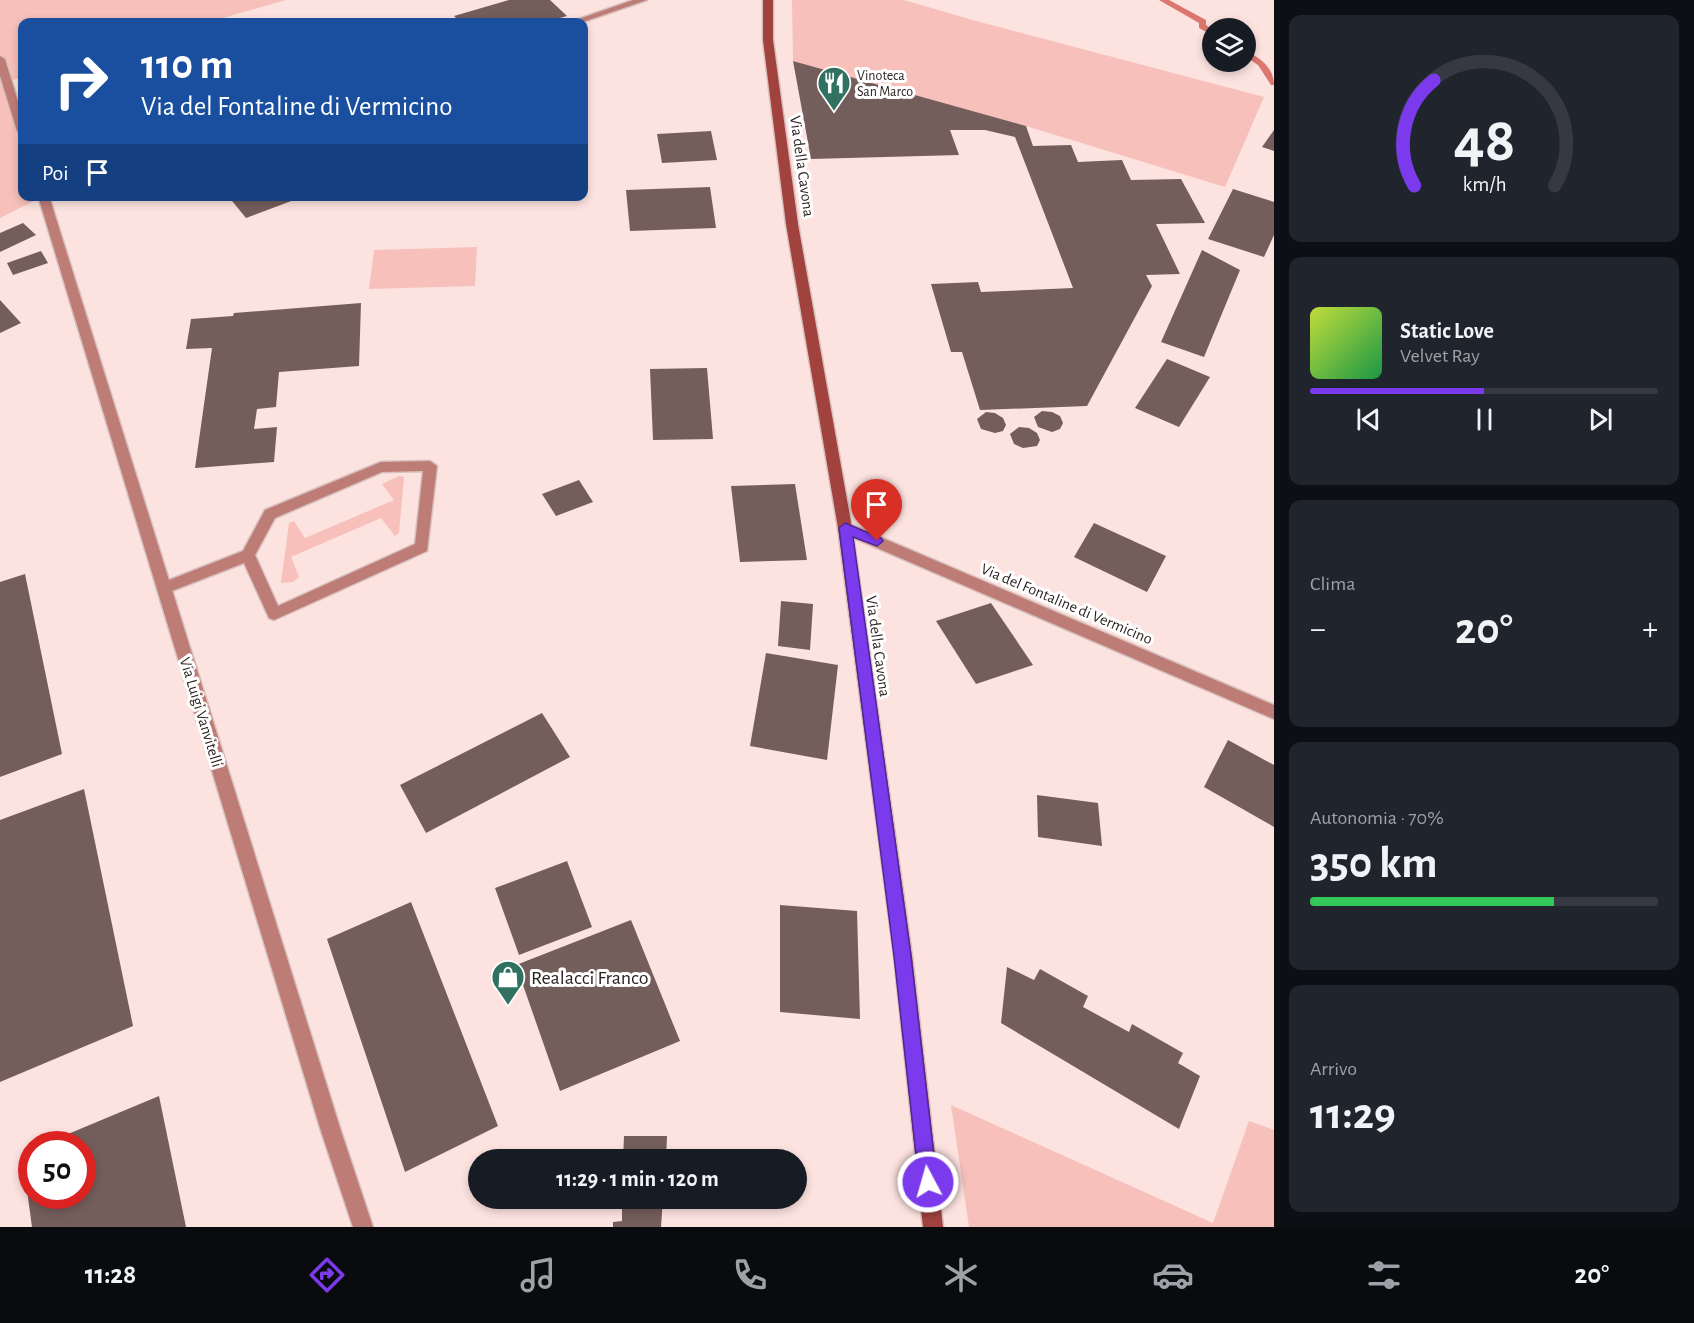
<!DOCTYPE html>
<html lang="it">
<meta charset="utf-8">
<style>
body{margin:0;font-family:"Alegreya Sans",sans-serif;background:#20242c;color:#f1f3f6;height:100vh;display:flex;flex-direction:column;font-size:22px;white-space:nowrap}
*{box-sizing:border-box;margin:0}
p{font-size:20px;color:#9ea1a6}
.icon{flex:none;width:33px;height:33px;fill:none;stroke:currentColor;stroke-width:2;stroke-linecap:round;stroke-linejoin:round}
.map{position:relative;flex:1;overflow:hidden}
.drawer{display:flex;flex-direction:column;gap:15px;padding:15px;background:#0d0f14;width:420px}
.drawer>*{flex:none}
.top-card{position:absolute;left:18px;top:18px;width:570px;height:183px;border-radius:12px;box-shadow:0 3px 9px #0003;background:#1a4fa0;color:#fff;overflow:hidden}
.controls{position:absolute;left:1202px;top:18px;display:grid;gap:12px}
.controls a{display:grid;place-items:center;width:54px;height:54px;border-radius:50%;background:#171b24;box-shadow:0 3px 9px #0003;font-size:30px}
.speed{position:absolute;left:18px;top:1131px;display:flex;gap:12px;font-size:30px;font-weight:700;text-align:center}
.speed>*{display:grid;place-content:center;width:78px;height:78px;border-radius:50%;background:#171b24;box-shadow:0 3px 9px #0003;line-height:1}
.speed .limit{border:9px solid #d22;background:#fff;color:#111}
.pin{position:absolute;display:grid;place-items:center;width:51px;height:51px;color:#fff;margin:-62px -26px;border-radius:50% 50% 50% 0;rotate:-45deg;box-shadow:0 0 6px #0007}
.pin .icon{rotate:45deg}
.me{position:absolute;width:66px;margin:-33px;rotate:354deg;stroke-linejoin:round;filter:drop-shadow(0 0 4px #0008)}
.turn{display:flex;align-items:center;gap:21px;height:126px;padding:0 24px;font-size:27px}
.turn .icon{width:78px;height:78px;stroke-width:2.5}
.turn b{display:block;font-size:42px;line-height:51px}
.then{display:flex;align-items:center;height:57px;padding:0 24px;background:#0003;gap:12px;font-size:22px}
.big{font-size:45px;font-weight:700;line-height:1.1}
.drawer .card{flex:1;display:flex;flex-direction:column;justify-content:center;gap:9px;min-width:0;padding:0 21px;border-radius:12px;background:#20242c}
.drawer .dial{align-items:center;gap:0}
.dial svg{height:156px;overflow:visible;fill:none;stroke:#363941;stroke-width:7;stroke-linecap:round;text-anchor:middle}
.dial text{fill:#f1f3f6;stroke:none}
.song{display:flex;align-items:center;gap:18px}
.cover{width:72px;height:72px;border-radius:9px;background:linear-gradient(135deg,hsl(70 70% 55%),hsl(140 70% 35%))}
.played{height:6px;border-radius:3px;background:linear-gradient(90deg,#7c3aed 50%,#363941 50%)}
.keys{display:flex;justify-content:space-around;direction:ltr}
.heat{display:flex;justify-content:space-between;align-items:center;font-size:33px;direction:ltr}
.charge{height:9px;border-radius:4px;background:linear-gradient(90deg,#34c759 70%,#363941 0)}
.trip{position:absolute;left:468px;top:1149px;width:339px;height:60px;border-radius:30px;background:#171b24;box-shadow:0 3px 9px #0003;font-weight:700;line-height:60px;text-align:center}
.menu{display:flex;height:96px;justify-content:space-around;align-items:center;background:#090b0e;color:#9ea1a6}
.menu .icon{width:42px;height:42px}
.menu .active{color:#7c3aed}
.menu b{font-size:27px;color:#f1f3f6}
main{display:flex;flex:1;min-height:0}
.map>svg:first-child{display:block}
</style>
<main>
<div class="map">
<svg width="1274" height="1227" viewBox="0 0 1274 1227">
<rect width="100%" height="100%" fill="#fde3e0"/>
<g fill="#f7c0ba">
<polygon points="0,0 286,0 209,22 22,22 22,77 7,82 22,131 22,196 42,197 0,218"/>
<polygon points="792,0 904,0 976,21 1264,97 1225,187 1026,126 793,61"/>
<polygon points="477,247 475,286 369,289 374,250"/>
<polygon points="399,476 404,477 399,533 395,536 381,518 291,557 299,577 293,582 281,583 289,523 294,521 305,538 394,500 382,484"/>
<polygon points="951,1105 1213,1223 1249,1121 1274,1130 1274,1227 969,1227"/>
</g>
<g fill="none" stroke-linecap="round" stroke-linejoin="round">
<g fill="#dc7770" fill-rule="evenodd">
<polygon points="1159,0 1169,0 1206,20 1206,25 1212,29 1212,35 1199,28 1199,23"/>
<path d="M1245,51C1260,57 1274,68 1274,85H1271L1258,65L1245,56Z"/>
</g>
</g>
<g fill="#745e5c">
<polygon points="509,0 550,0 567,16 546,22 460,22 454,16"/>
<polygon points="793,61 1026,126 1033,146 1071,145 1078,162 1122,160 1131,180 1181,179 1205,223 1156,224 1180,274 1146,275 1152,286 1087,406 980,410 962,352 951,352 931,284 978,282 981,292 1073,288 1015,137 985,130 950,130 959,155 811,159"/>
<polygon points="1274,130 1274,151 1262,147"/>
<polygon points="711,131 717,160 662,163 657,134"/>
<polygon points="710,187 716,228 630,231 626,190"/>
<polygon points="1233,189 1274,202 1274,235 1264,257 1208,239"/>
<polygon points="228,196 302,196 302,197 246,218"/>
<polygon points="23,223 36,235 0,252 0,233"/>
<polygon points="1202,250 1240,270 1204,357 1161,342"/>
<polygon points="41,251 48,263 13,275 7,263"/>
<polygon points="0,300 21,323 0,333"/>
<polygon points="361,303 359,366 279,372 276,407 257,409 254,429 277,427 274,462 195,468 212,348 186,349 191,319 233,316 234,313"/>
<polygon points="1167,359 1210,377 1179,427 1135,408"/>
<polygon points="707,368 713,439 653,440 650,369"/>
<polygon points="1042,411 1052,412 1060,416 1063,423 1060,429 1052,432 1038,427 1034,417"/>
<polygon points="986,412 995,413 1003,418 1006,425 1003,431 995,433 981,429 977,419"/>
<polygon points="1019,427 1029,428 1037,433 1040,440 1037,446 1023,448 1014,444 1010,434"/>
<polygon points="579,480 593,502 556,516 542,494"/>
<polygon points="795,484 807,560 740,562 731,486"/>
<polygon points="1094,523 1166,556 1147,592 1074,557"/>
<polygon points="25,574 62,754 0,777 0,582"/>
<polygon points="781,601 813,604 810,650 778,646"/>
<polygon points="991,603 1033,665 976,684 936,621"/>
<polygon points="766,653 838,665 827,760 750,746"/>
<polygon points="542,713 570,757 426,833 400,785"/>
<polygon points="1228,740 1274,765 1274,827 1204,787"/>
<polygon points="84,789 133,1026 0,1082 0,820"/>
<polygon points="1037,795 1098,803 1102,846 1038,837"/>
<polygon points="567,861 592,927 519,955 495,888"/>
<polygon points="411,902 498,1126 405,1172 327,939"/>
<polygon points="780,905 857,911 860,1019 780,1012"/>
<polygon points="631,920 680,1041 560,1091 516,965"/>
<polygon points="1007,967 1034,980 1040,969 1088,996 1083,1007 1129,1032 1132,1024 1183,1053 1178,1063 1200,1076 1179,1129 1001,1023"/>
<polygon points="159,1096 186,1227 32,1227 22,1154 32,1150 32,1196 82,1196 82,1144 44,1144"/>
<polygon points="624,1136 667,1136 666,1160 623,1160"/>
<polygon points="622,1198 663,1198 661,1227 613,1227 613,1222 622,1221"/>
</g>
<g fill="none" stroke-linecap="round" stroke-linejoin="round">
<g stroke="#d7c0bd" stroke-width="3">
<g id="service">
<polygon points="633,0 647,0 583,22 570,22"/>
<path d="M430,461L437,466L427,551L274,620L269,618L244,563L164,594L159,592L157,588L159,584L243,551L265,510L381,462ZM423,471L415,544L278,606L255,555L275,518L382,472Z"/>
</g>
</g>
<g stroke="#d7c0bd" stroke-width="3">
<g id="minor">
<polygon points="0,56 5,59 22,115 22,134 17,131 0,76"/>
<polygon points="38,196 49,196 341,1131 373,1227 353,1227 321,1131"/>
<polygon points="845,522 1274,705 1274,719 840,532 838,528 840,524"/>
</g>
</g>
<g stroke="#d7c0bd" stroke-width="3">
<polygon id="secondary" points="763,0 773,0 773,40 798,224 852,528 912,956 943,1227 923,1227 894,956 838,528 786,224 763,40"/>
</g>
<use href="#service" fill="#be7c76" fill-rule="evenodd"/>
<use href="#minor" fill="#be7c76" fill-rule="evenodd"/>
<use href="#secondary" fill="#a1423e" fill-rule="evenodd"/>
</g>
<polygon fill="#7c3aed" stroke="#51269a" stroke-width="1.5" points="845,523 881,538 883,541 877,546 853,537 911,956 937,1182 935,1188 928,1191 922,1188 919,1182 894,956 839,528"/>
<defs>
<g id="restaurant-pin" transform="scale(1.725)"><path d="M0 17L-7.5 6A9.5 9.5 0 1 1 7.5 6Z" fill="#307162" stroke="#fff"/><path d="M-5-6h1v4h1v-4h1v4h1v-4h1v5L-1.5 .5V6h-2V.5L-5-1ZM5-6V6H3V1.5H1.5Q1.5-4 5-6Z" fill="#fff"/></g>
<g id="shop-pin" transform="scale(1.725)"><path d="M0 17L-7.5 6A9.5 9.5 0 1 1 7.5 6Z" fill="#307162" stroke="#fff"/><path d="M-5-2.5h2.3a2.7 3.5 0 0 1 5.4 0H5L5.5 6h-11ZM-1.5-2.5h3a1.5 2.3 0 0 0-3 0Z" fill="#fff"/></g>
</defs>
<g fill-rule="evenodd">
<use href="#restaurant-pin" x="834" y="83"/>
<use href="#shop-pin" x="508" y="977"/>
</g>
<g text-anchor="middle" stroke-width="6" stroke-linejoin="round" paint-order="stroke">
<g font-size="14" fill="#281f1e" stroke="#fff" text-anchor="start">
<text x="857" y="80">Vinoteca<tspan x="857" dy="16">San Marco</tspan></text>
</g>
<g font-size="16" fill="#281f1e" stroke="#fff">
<text transform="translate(803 166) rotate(82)" y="6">Via della Cavona</text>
<text transform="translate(1067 603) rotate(23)" y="6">Via del Fontaline di Vermicino</text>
<text transform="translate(879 646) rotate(82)" y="6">Via della Cavona</text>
<text transform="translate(202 712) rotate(73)" y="6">Via Luigi Vanvitelli</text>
</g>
<g font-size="20" fill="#281f1e" stroke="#fff" text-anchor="start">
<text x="531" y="984">Realacci Franco</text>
</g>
</g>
</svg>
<div class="controls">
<a><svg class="icon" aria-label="layers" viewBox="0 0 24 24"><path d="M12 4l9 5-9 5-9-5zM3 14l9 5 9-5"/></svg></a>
</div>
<div class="speed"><div class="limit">50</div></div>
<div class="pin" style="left:877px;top:541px;background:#d93025"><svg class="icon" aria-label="arrive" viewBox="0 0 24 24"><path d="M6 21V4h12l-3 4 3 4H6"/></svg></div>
<svg class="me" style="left:928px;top:1182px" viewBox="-20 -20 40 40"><circle r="17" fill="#7c3aed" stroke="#fff" stroke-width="3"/><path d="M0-11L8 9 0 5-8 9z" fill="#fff"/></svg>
<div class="trip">11:29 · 1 min · 120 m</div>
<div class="top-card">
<div class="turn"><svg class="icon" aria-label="right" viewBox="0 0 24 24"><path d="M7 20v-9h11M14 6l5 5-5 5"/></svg><div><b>110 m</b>Via del Fontaline di Vermicino</div></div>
<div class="then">Poi<svg class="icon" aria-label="arrive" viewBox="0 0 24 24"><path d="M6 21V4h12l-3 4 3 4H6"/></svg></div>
</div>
</div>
<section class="drawer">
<div class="card dial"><svg viewBox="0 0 100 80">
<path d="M14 69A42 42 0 1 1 86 69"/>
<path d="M14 69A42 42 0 0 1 24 15" stroke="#7c3aed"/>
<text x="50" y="56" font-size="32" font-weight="700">48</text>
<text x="50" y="72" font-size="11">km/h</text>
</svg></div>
<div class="card">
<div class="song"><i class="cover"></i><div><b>Static Love</b><p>Velvet Ray</p></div></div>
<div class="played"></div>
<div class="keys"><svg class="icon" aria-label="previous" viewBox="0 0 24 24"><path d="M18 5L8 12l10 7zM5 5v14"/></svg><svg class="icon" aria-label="pause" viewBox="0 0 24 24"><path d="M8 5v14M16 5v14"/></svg><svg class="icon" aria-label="next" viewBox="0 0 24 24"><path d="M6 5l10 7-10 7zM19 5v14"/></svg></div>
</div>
<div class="card"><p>Clima</p>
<div class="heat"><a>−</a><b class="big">20°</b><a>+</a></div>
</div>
<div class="card"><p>Autonomia · 70%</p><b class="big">350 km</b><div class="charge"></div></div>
<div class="card"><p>Arrivo</p><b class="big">11:29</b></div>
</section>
</main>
<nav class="menu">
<b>11:28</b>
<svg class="icon active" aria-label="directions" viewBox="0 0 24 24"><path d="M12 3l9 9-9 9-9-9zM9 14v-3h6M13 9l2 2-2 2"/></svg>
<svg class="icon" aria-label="music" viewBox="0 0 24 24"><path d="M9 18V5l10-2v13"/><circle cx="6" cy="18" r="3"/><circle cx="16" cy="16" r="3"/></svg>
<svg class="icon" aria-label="phone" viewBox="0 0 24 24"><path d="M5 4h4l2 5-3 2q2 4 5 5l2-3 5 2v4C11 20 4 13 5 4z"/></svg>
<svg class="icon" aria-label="climate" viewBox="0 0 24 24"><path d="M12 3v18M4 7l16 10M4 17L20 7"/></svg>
<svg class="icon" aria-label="car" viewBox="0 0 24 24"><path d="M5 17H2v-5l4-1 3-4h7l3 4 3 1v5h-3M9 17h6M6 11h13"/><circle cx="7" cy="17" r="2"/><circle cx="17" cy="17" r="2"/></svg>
<svg class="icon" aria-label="filters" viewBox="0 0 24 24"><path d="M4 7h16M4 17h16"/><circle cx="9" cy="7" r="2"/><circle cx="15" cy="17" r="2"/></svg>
<b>20°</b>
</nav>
